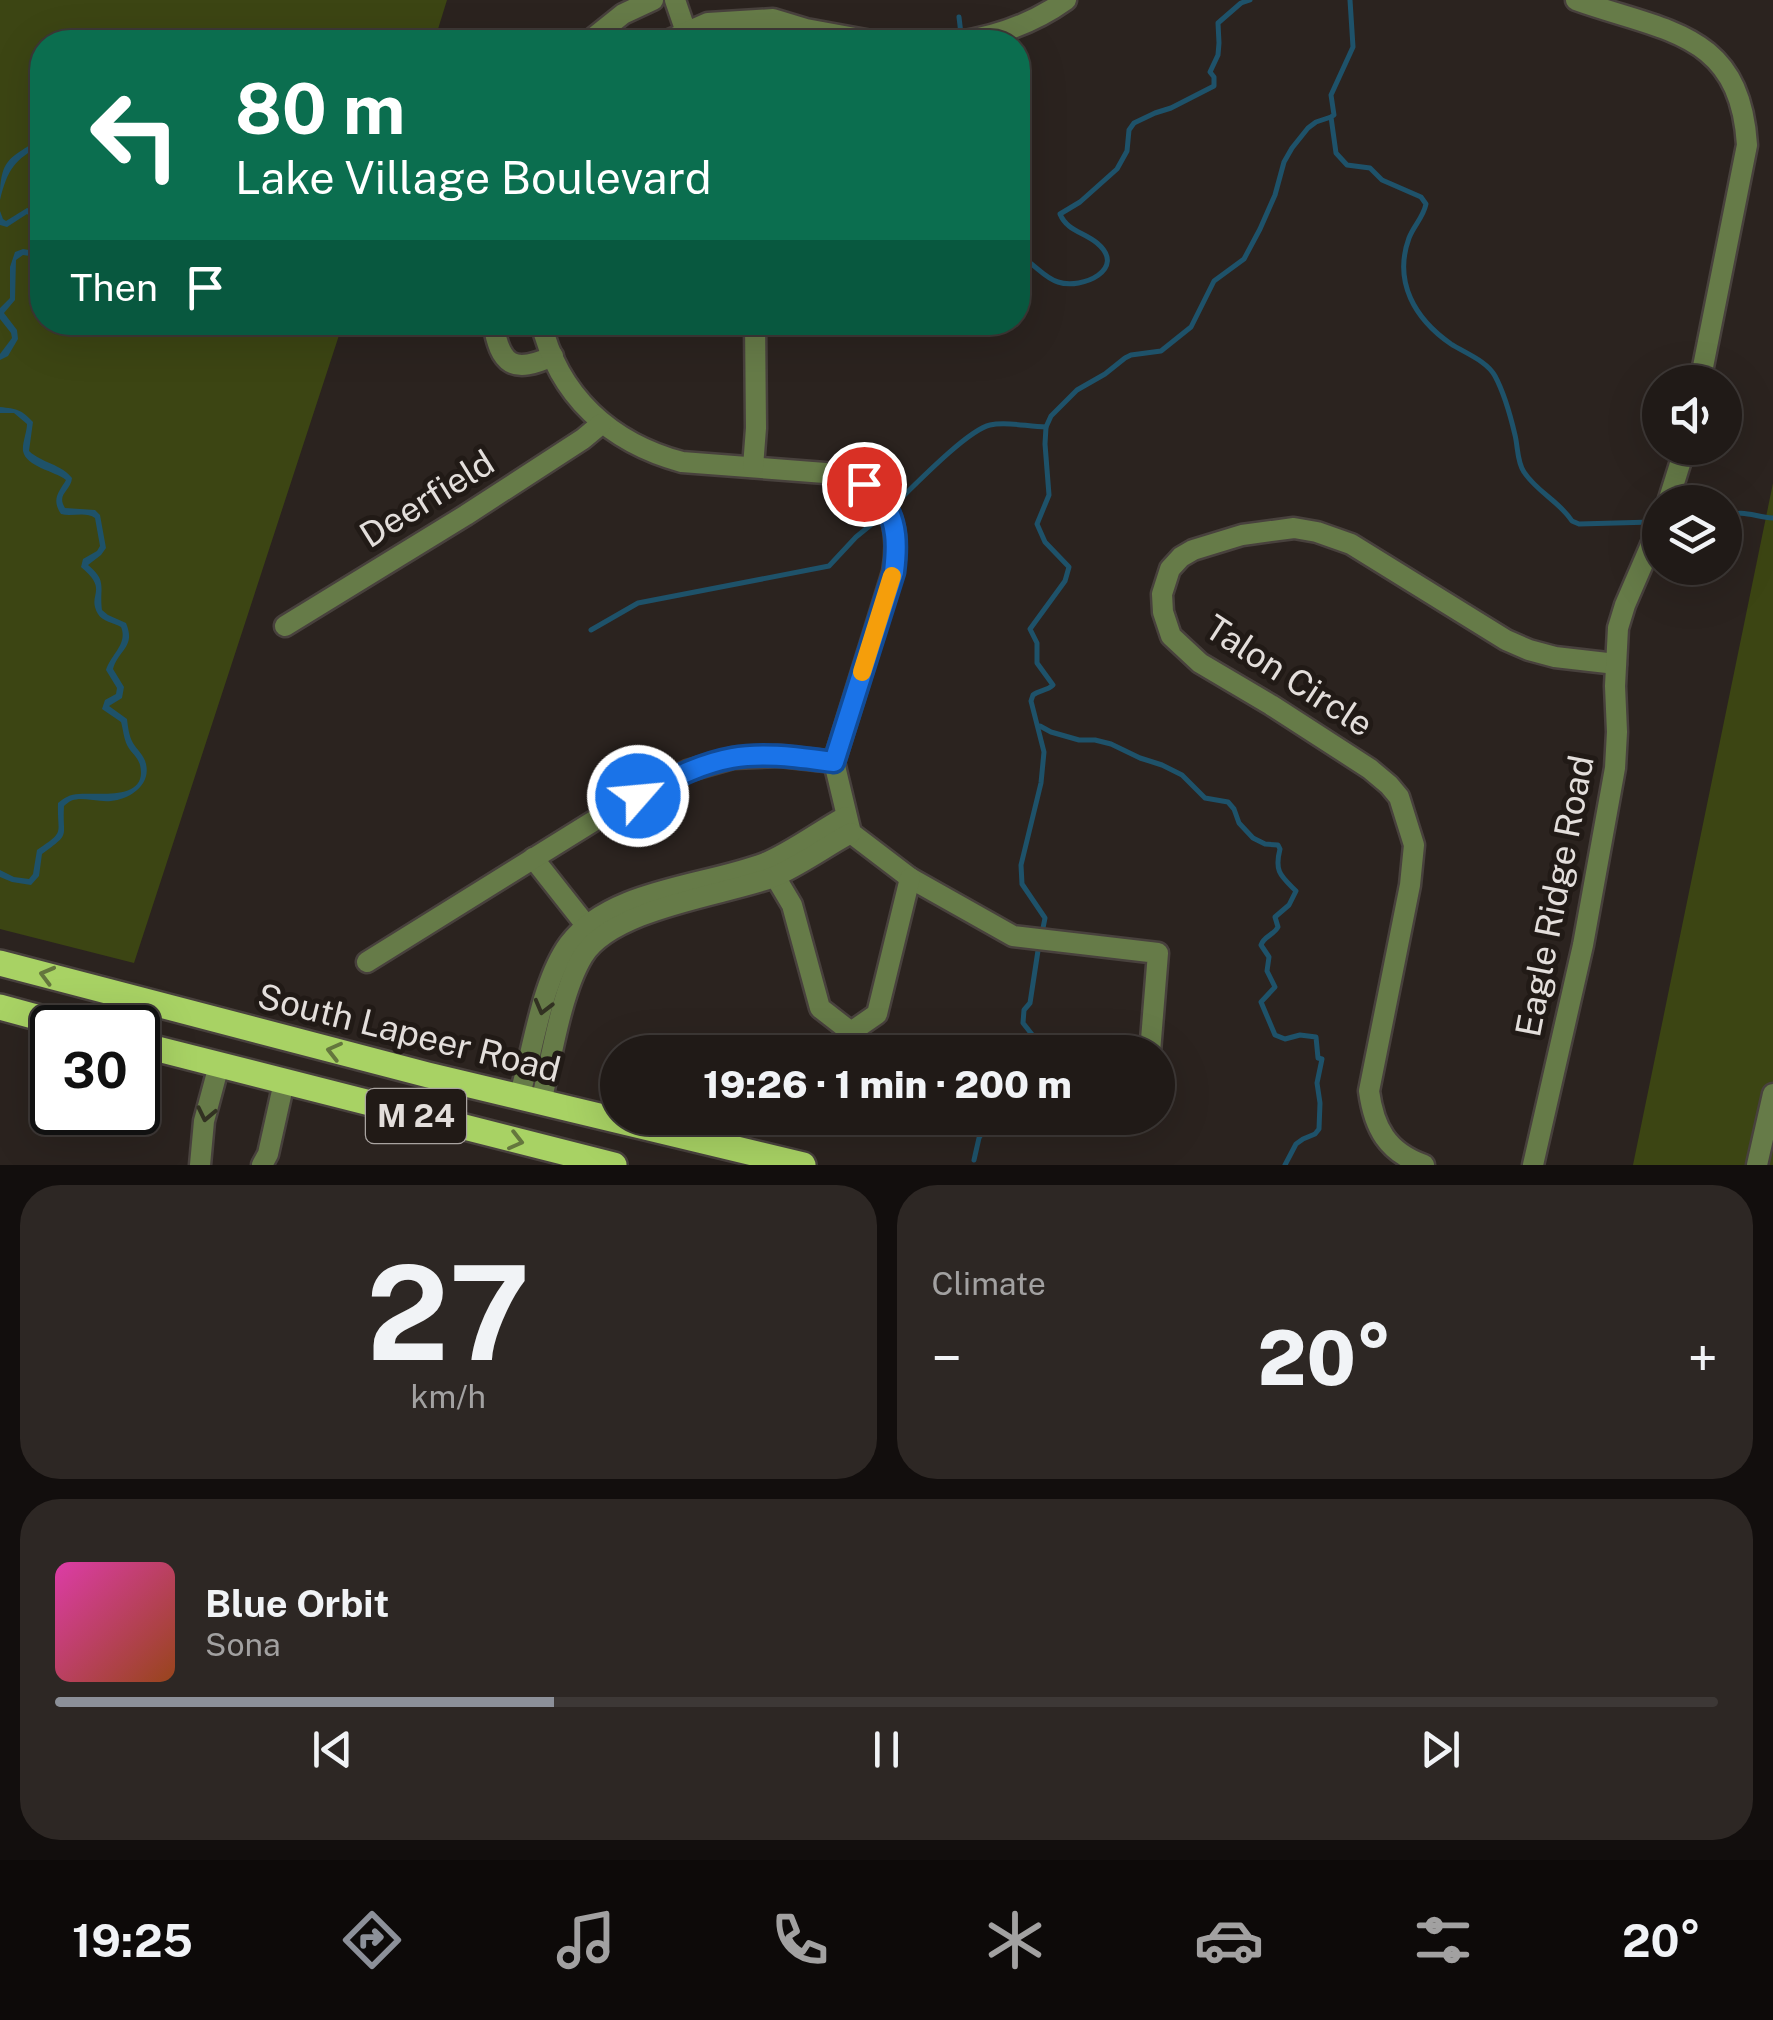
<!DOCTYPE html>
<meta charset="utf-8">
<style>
body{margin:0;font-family:"Public Sans",sans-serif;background:#2d2724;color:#f1f3f6;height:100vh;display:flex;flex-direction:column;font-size:38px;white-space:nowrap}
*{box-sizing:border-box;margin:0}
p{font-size:32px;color:#a2a1a1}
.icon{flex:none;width:55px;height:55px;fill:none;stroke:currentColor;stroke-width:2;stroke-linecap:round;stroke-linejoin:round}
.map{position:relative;height:1165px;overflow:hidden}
.side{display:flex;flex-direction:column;gap:20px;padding:20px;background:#120e0d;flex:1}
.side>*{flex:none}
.hud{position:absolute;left:30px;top:30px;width:1000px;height:305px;border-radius:40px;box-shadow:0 10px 40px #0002,0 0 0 2px #3d3836;background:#0b6e4f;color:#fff;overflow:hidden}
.tools{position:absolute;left:1642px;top:365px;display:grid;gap:20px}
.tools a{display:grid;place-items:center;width:100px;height:100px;border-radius:50%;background:#201a17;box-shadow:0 10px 40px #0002,0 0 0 2px #3d3836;font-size:50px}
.speed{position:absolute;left:30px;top:1005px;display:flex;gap:20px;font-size:50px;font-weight:700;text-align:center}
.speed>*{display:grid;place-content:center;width:130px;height:130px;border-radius:50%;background:#201a17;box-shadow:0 10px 40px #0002,0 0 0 2px #3d3836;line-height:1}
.speed .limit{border:5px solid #111;border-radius:15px;background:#fff;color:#111}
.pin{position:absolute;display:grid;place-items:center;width:85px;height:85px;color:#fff;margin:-42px;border:5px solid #fff;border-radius:50%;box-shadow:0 2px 10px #0007}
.me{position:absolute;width:110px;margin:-55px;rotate:63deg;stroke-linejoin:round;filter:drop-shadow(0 0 8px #0008)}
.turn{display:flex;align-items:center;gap:35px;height:210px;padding:0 40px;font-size:45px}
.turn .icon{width:130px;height:130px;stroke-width:2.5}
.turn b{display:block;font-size:70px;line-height:85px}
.then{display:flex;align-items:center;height:95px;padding:0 40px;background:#0003;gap:20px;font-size:38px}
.big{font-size:75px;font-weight:800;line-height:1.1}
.side .card{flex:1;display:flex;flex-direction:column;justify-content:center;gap:15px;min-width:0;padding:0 35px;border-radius:40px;background:#2d2724}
.side .dial{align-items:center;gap:0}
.dial b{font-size:130px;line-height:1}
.song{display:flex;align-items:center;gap:30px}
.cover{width:120px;height:120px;border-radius:15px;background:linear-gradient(135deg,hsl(320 70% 55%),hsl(20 70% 35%))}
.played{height:10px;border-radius:5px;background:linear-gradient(90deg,#8c9099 30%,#3d3836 30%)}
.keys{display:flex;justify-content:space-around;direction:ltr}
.heat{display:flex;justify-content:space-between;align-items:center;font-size:55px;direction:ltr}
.side .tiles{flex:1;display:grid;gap:20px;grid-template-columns:1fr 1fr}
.card:last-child{grid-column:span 2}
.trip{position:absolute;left:600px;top:1035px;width:575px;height:100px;border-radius:50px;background:#201a17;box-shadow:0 10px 40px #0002,0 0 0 2px #3d3836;font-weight:800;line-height:100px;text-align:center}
.tab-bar{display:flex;height:160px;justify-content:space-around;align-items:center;background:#0d0a09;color:#a2a1a1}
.tab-bar .icon{width:70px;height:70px}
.tab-bar .selected{color:#8c9099}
.tab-bar b{font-size:45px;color:#f1f3f6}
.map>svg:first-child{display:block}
</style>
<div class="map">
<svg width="1773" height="1165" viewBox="0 0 1773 1165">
<rect width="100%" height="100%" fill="#2b231f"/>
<g fill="#3c4513">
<polygon points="0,0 447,0 434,42 42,42 42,322 343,323 134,963 0,929"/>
<polygon points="1773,483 1773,1165 1633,1165"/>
</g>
<g fill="#1e526a">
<path d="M42,137V144C14,161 8,168 0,200C0,156 11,159 42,137Z"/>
<path d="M27,208C47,215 43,234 42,252L37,257L23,255L16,260L15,300L4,313L17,330L18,339L8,356L0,360V354L12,338L11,333L0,319V308L10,298V267L15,252L23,249L35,251C41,240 39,221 27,214L7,227L0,225V211L3,219L6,221Z"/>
<path d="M0,407C17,409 21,409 33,422L29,451C42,463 61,464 72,478C71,491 56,494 65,508L95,510L100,515L106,548L101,555L88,565C108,581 99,588 102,610L108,615L126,623C136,647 119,649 113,669L124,687L122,698L109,706L127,719C128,727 129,736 133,743C137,750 144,755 146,764C151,785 130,799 111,801C101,802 90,799 79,799C71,800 70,801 64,806C62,839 72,832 42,854L39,876L31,885L12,882L0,877V870L14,877L29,879L33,874L37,850C66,830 57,836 58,803C64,798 70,794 79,794C96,792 149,802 140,765C138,757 131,753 127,745C124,739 123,729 121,722L102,709L105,700L116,694L117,688L106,670C111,654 128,644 121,627C114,623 102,621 98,614C86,594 110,591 81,567L83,559L97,551L100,546L95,518C86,511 72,517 61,514C51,499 59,492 66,480C55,471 26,467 23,451C22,443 27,432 27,424L14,413H0Z"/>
</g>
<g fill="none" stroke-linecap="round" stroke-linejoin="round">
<g stroke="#1e526a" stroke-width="5">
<path d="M1350,0L1353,47L1331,95L1334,115L1331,117L1336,153L1347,165L1370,168L1382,180L1421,197L1426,204C1423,218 1414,225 1409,238C1393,282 1415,319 1451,344C1465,353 1487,361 1495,376C1503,391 1511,418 1515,435C1518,447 1517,462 1524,472C1537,492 1559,501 1572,521L1579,524L1652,522"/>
<polyline points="959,17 961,34"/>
<path d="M1018,256C1033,261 1042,277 1058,282C1082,290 1128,269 1097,243C1084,232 1067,231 1060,214L1080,202L1117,169L1127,151L1129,130L1134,123L1155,113L1171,108L1214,86V77L1210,72L1218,55L1219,43L1218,23L1241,3L1250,0"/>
<path d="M891,508C911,489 967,430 990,425C1008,421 1028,427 1046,427"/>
<path d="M1725,516C1743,509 1755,517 1773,518"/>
<polyline points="591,630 638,603 829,566 856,537 883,515"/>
<path d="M1040,726L1051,732L1079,740H1095L1111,744L1140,758L1162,765L1182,775L1205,798L1228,802L1234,809L1239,823L1253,838L1265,844L1278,845L1280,849C1274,872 1281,876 1296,891L1289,905L1275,917L1278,927C1274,935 1264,936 1261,945L1269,957L1267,971L1275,987L1261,1002L1275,1035L1285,1039L1300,1035L1316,1037L1318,1058L1322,1059L1317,1083L1320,1103L1319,1129L1315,1134L1303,1139L1296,1144L1285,1165"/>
<path d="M1042,933L1045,918L1022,884L1021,865L1041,783L1044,752L1031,701L1033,695C1039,690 1047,691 1053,685L1037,663V643L1030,629L1065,581L1069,567L1045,542L1037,524L1049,495L1045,444L1046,427L1051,416L1077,390L1105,374L1125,358L1131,355L1161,351L1191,327L1214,281L1244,259L1260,229L1275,195L1284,162L1292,148L1308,128L1316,122L1331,117"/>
<polyline points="1026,1052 1033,1045 1034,1037 1023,1023 1024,1010 1030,1003 1039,944"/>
<polyline points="974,1160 979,1138 991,1118"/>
</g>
<g stroke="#48413d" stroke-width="25">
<g id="street">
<polyline points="675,0 686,32"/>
<path d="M1576,0C1665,32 1740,31 1747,145L1700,382"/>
<polyline points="588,42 623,14 653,0"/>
<polyline points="665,42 708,23 773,19 806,29 877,42"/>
<path d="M959,42C997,36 1034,23 1066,0"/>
<path d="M493,322C500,366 513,374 553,356"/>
<path d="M541,322C558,396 611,443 682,462L825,473C883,484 903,514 893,572L834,762L851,833"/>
<polyline points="753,467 756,428 755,322"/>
<polyline points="1668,502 1685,448"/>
<polyline points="285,626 466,515 583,439 601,424"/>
<polyline points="851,833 910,878 1013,936 1158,953 1150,1052"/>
<polyline points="533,858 593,934"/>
<polyline points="770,868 792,905 820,1008 851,1032 877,1014 910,878"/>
<polyline points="367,962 613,809 687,771 733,758 780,756 834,762"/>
<path d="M519,1097C533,1052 541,982 569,944C610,889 705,886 765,863C790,853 821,830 845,817"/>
<path d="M541,1103C551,1060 561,992 583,956C612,909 720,896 771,878C798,867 825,847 851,833"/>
<polyline points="200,1165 204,1121 219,1065"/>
<polyline points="262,1165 268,1154 284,1082"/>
<path d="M1424,1165C1387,1152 1374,1128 1369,1091L1410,885L1414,845L1399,797L1389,785L1370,769L1271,705L1200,663L1171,636L1163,612L1162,594L1170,569L1181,557L1193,550L1242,535L1294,528L1317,532L1351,544L1506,640L1529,650L1555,657L1616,664"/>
<polyline points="1533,1165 1583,945 1615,768 1617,732 1615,686 1618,628 1625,605 1660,524"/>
<polyline points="1757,1165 1773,1094"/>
</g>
</g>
<g stroke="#48413d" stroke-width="30">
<g id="primary">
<polyline points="0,963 428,1075 803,1165"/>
<polyline points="0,1007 77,1028"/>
<polyline points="138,1044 614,1165"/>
</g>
</g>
<use href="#street" stroke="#667b48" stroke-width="20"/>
<use href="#primary" stroke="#a8d264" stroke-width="25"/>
</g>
<defs><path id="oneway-chevron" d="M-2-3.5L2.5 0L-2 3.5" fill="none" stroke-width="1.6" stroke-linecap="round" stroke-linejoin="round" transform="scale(2.5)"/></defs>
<g stroke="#64763d">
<use href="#oneway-chevron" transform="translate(47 975) rotate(-165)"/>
<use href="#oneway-chevron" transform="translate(334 1051) rotate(-166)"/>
<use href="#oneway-chevron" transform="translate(516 1141) rotate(14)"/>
</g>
<g stroke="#323222">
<use href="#oneway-chevron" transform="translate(543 1007) rotate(105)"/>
<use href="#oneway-chevron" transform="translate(206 1114) rotate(102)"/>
</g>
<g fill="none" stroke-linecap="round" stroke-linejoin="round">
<g stroke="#114b97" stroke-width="25">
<path id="route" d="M638,796C668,781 698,764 732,758C765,752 801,758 834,762L894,572C897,548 898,521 882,501C878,495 869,489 864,484"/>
</g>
<use href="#route" stroke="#1a73e8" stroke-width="18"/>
<polyline stroke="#f59e0b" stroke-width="18" points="862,672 892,576"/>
</g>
<g text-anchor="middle" stroke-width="10" stroke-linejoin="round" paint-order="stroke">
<rect fill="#211a16" stroke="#a9a3a0" stroke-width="2.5" x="366" y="1089" width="100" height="54" rx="8"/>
<g font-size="32" font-weight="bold" fill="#e3dedb">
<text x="416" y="1127">M 24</text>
</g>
<g font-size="35" fill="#e3dedb" stroke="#211a16">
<text transform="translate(427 499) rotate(-32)" y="12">Deerfield</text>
<text transform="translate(1289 676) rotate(33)" y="12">Talon Circle</text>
<text transform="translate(1555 896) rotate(-79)" y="12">Eagle Ridge Road</text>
<text transform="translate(409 1033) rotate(14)" y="12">South Lapeer Road</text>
</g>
</g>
</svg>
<div class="tools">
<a><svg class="icon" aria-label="sound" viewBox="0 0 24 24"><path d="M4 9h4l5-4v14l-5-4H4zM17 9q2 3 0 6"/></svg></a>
<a><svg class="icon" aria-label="layers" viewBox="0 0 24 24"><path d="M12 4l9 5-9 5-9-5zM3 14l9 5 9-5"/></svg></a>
</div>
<div class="speed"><div class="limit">30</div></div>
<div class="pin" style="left:864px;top:484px;background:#d93025"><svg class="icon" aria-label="arrive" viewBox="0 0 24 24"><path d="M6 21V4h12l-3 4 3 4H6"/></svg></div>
<svg class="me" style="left:638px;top:796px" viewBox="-20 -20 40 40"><circle r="17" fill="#1a73e8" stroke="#fff" stroke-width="3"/><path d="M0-11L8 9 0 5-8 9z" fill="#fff"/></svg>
<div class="trip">19:26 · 1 min · 200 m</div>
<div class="hud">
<div class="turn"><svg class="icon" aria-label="left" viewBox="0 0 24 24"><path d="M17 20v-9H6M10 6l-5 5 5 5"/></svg><div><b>80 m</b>Lake Village Boulevard</div></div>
<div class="then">Then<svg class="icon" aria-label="arrive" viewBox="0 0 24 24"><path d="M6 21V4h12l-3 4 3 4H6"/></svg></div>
</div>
</div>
<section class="side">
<div class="tiles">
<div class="card dial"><b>27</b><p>km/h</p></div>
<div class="card"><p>Climate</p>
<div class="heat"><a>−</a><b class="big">20°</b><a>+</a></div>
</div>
<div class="card">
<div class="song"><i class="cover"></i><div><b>Blue Orbit</b><p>Sona</p></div></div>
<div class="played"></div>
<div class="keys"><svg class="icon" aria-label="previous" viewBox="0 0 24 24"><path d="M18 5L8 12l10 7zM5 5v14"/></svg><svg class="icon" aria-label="pause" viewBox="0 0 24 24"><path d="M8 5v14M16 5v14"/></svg><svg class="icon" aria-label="next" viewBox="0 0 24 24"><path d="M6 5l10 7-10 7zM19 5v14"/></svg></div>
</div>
</div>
</section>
<nav class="tab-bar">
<b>19:25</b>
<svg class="icon selected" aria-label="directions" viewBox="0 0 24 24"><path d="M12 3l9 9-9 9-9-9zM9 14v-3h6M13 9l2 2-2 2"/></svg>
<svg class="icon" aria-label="music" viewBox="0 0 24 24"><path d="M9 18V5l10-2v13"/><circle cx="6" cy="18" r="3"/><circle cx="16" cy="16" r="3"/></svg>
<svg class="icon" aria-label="phone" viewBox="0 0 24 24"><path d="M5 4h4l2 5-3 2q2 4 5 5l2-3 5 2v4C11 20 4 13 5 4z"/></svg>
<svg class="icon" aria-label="climate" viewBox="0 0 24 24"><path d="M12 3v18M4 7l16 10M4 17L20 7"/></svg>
<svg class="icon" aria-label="car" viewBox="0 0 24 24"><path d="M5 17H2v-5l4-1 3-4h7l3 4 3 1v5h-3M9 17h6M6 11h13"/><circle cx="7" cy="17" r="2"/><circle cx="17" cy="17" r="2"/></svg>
<svg class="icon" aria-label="filters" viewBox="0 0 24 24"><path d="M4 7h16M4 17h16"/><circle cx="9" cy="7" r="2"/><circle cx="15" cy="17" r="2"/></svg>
<b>20°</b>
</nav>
